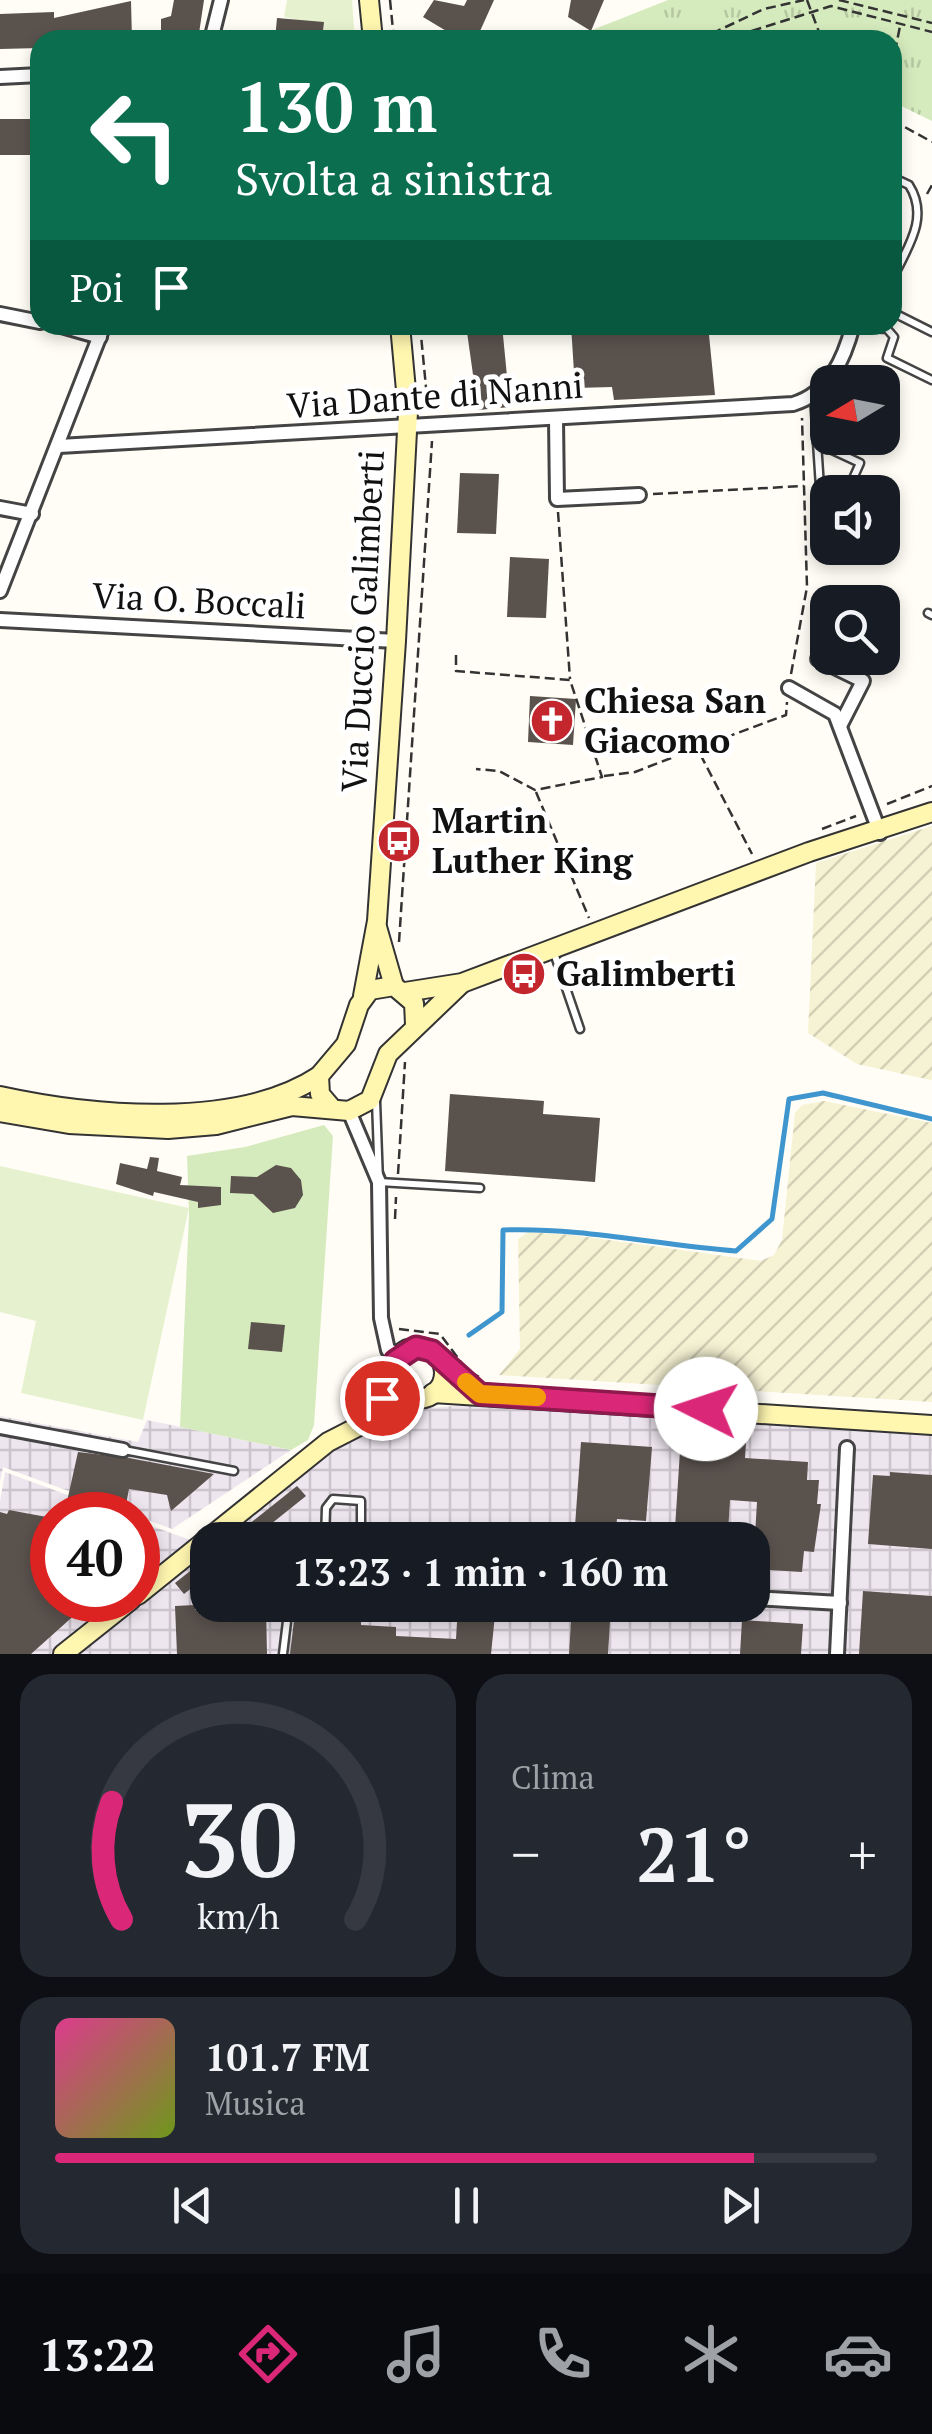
<!DOCTYPE html>
<html lang="it">
<meta charset="utf-8">
<style>
body{margin:0;font-family:"PT Serif",serif;background:#242831;color:#f1f3f6;height:100vh;display:flex;flex-direction:column;font-size:38px;white-space:nowrap}
*{box-sizing:border-box;margin:0}
p{font-size:32px;color:#9ea1a6}
.icon{flex:none;width:55px;height:55px;fill:none;stroke:currentColor;stroke-width:2;stroke-linecap:round;stroke-linejoin:round}
.map{position:relative;height:1654px;overflow:hidden}
.panel{display:flex;flex-direction:column;gap:20px;padding:20px;background:#0d0f14;flex:1}
.panel>*{flex:none}
.top-card{position:absolute;left:30px;top:30px;width:872px;height:305px;border-radius:30px;box-shadow:0 5px 15px #0003;background:#0b6e4f;color:#fff;overflow:hidden}
.needle{width:65px;rotate:260deg}
.buttons{position:absolute;left:810px;top:365px;display:grid;gap:20px}
.buttons a{display:grid;place-items:center;width:90px;height:90px;border-radius:20px;background:#171b24;box-shadow:0 5px 15px #0003;font-size:50px}
.speed{position:absolute;left:30px;top:1492px;display:flex;gap:20px;font-size:50px;font-weight:700;text-align:center}
.speed>*{display:grid;place-content:center;width:130px;height:130px;border-radius:50%;background:#171b24;box-shadow:0 5px 15px #0003;line-height:1}
.speed .limit{border:15px solid #d22;background:#fff;color:#111}
.pin{position:absolute;display:grid;place-items:center;width:85px;height:85px;color:#fff;margin:-42px;border:5px solid #fff;border-radius:50%;box-shadow:0 2px 10px #0007}
.me{position:absolute;width:110px;margin:-55px;rotate:274deg;stroke-linejoin:round;filter:drop-shadow(0 0 8px #0008)}
.turn{display:flex;align-items:center;gap:35px;height:210px;padding:0 40px;font-size:45px}
.turn .icon{width:130px;height:130px;stroke-width:2.5}
.turn b{display:block;font-size:70px;line-height:85px}
.then{display:flex;align-items:center;height:95px;padding:0 40px;background:#0003;gap:20px;font-size:38px}
.big{font-size:75px;font-weight:700;line-height:1.1}
.panel .widget{flex:1;display:flex;flex-direction:column;justify-content:center;gap:15px;min-width:0;padding:0 35px;border-radius:30px;background:#242831}
.panel .dial{align-items:center;gap:0}
.dial svg{height:260px;overflow:visible;fill:none;stroke:#363941;stroke-width:7;stroke-linecap:round;text-anchor:middle}
.dial text{fill:#f1f3f6;stroke:none}
.song{display:flex;align-items:center;gap:30px}
.cover{width:120px;height:120px;border-radius:15px;background:linear-gradient(135deg,hsl(330 70% 55%),hsl(80 70% 35%))}
.played{height:10px;border-radius:5px;background:linear-gradient(90deg,#db2777 85%,#363941 85%)}
.keys{display:flex;justify-content:space-around;direction:ltr}
.heat{display:flex;justify-content:space-between;align-items:center;font-size:55px;direction:ltr}
.panel .tiles{flex:1;display:grid;gap:20px;grid-template-columns:1fr 1fr}
.widget:last-child{grid-column:span 2}
.trip{position:absolute;left:190px;top:1522px;width:580px;height:100px;border-radius:30px;background:#171b24;box-shadow:0 5px 15px #0003;font-weight:700;line-height:100px;text-align:center}
.dock{display:flex;height:160px;justify-content:space-around;align-items:center;background:#090b0e;color:#9ea1a6}
.dock .icon{width:70px;height:70px}
.dock .current{color:#db2777}
.dock b{font-size:45px;color:#f1f3f6}
.map>svg:first-child{display:block}
</style>
<div class="map">
<svg width="932" height="1654" viewBox="0 0 932 1654">
<defs>
<pattern id="industrial-grid" width="8" height="8" patternUnits="userSpaceOnUse" patternTransform="scale(2.5)"><rect width="8" height="8" fill="#eee6ef"/><path d="M0 4h8M4 0v8" fill="none" stroke="#cbc4cc"/></pattern>
<pattern id="farmland-furrows" width="10" height="10" patternUnits="userSpaceOnUse" patternTransform="scale(2.5)"><rect width="10" height="10" fill="#f6f3d4"/><path d="M-1 1l2-2M0 10L10 0M9 11l2-2" fill="none" stroke="#d2cfb5"/></pattern>
<pattern id="park-tufts" width="24" height="20" patternUnits="userSpaceOnUse" patternTransform="scale(2.5)"><rect width="24" height="20" fill="#d5ebbd"/><path d="M3 7l-1-3M5 7V3M7 7l1-3M15 17l-1-3M17 17v-4M19 17l1-3" fill="none" stroke="#b6c8a1"/></pattern>
</defs>
<rect width="100%" height="100%" fill="#fffdf5"/>
<g fill="url(#industrial-grid)">
<polygon points="489,1403 932,1432 932,1654 0,1654 0,1502 5,1472 122,1515 52,1515 52,1600 138,1600 138,1521 207,1546 208,1605 752,1605 752,1540 216,1540 349,1435 417,1409"/>
<polygon points="0,1416 138,1442 147,1420 291,1450 172,1529 3,1467 0,1482"/>
</g>
<g fill="url(#farmland-furrows)">
<polygon points="932,826 932,1080 931,1080 857,1064 808,1033 816,863"/>
<polygon points="824,1101 932,1123 932,1402 499,1375 520,1349 518,1239 528,1232 572,1235 761,1261 774,1255 782,1240 795,1113 802,1105"/>
</g>
<polygon fill="#d5ebbd" points="324,1125 333,1136 314,1425 308,1440 291,1450 180,1427 189,1214 187,1156 245,1147"/>
<polygon fill="url(#park-tufts)" points="668,0 932,0 932,121 893,102 892,40 567,40"/>
<g fill="#e6f2cf">
<polygon points="287,0 352,0 355,40 323,40 324,26 284,17"/>
<polygon points="0,1166 189,1208 143,1420 21,1393 36,1321 0,1312"/>
</g>
<g fill="none" stroke-linecap="round" stroke-linejoin="round">
<path stroke="#3f96cf" stroke-width="5" d="M469,1335L502,1312L503,1230C580,1227 658,1245 736,1251L772,1219L789,1099L823,1093L932,1119"/>
</g>
<g fill="#5a524d">
<polygon points="174,0 204,0 198,40 161,40 161,19 171,16"/>
<polygon points="434,0 464,6 467,0 494,0 476,40 445,40 448,32 423,17"/>
<polygon points="571,0 604,0 591,31 568,17"/>
<polygon points="131,1 132,40 40,40 40,48 0,49 0,14 54,12 54,18"/>
<polygon points="277,18 324,22 322,40 275,40"/>
<polygon points="0,119 38,119 40,155 0,155"/>
<polygon points="466,325 502,325 510,407 478,410"/>
<polygon points="571,325 708,325 715,395 614,400 612,387 575,388"/>
<polygon points="460,473 499,474 496,534 457,533"/>
<polygon points="510,557 549,559 546,618 507,617"/>
<polygon points="530,696 576,699 573,745 528,742"/>
<polygon points="450,1094 544,1101 543,1114 600,1118 595,1182 445,1171"/>
<polygon points="150,1157 159,1158 157,1171 182,1177 180,1185 221,1187 221,1205 198,1208 198,1202 154,1192 153,1196 116,1184 120,1163 147,1169"/>
<polygon points="276,1165 291,1168 301,1180 303,1195 295,1208 273,1213 253,1194 230,1193 231,1176 257,1177"/>
<polygon points="251,1322 285,1325 282,1352 248,1349"/>
<polygon points="690,1439 746,1443 745,1458 808,1462 807,1480 819,1480 817,1504 821,1504 814,1552 804,1551 802,1572 753,1569 757,1502 730,1500 728,1532 675,1528 680,1451 689,1451"/>
<polygon points="581,1442 652,1447 646,1521 617,1519 615,1540 574,1540"/>
<polygon points="78,1452 129,1458 214,1474 171,1511 167,1495 129,1489 124,1515 64,1515"/>
<polygon points="890,1472 932,1475 932,1549 868,1544 873,1475 890,1476"/>
<polygon points="297,1486 306,1496 251,1540 229,1540"/>
<polygon points="9,1510 52,1518 52,1600 82,1600 79,1611 31,1654 0,1654 0,1512 7,1514"/>
<polygon points="208,1557 208,1575 184,1594 175,1583"/>
<polygon points="863,1591 932,1596 932,1654 859,1654"/>
<polygon points="195,1605 195,1610 266,1608 267,1654 177,1654 175,1606"/>
<polygon points="458,1605 496,1605 491,1654 290,1654 295,1612 361,1616 361,1625 396,1627 396,1636 456,1639"/>
<polygon points="572,1605 611,1605 608,1654 569,1654"/>
<polygon points="742,1620 803,1624 801,1654 740,1654"/>
</g>
<g fill="none" stroke-linecap="round" stroke-linejoin="round">
<g stroke="#444" stroke-width="11">
<g id="lane">
<path d="M892,177L909,185C930,218 907,248 892,280"/>
<polyline points="892,312 932,332"/>
<polyline points="853,327 887,329 894,337 887,358 932,380"/>
<polyline points="814,397 822,517 828,521"/>
<polyline points="817,443 860,463 847,492"/>
<polyline points="928,613 932,615"/>
<polyline points="553,950 580,1029"/>
<polyline points="376,1101 379,1182 480,1188"/>
<polyline points="124,1450 234,1471"/>
<polyline points="325,1540 326,1508 333,1499 361,1501 361,1540"/>
<polyline points="283,1654 289,1605"/>
</g>
</g>
<g stroke="#444" stroke-width="18">
<g id="street">
<polyline points="211,40 221,0"/>
<polyline points="0,77 40,75"/>
<polyline points="0,314 40,322"/>
<polyline points="58,325 100,337"/>
<polyline points="556,419 557,499 639,495"/>
<path d="M59,446L793,404C829,393 844,360 853,325"/>
<polyline points="0,508 32,514"/>
<polyline points="0,591 104,325"/>
<polyline points="0,620 396,641"/>
<polyline points="818,659 863,681 840,726"/>
<polyline points="789,688 835,714 880,833"/>
<polyline points="349,1111 379,1182 381,1318 388,1350 400,1354"/>
<polyline points="0,1427 123,1450"/>
<polyline points="752,1598 840,1603"/>
<polyline points="837,1654 847,1448"/>
</g>
</g>
<g stroke="#333" stroke-width="22">
<g id="secondary">
<polyline points="369,0 373,40"/>
<polyline points="377,927 394,986"/>
<polyline points="405,992 462,983 809,852 932,812"/>
<polyline points="363,996 377,921 396,641 408,412 400,325"/>
<path d="M0,1096C92,1116 237,1130 319,1076"/>
<polyline points="331,1107 320,1094 319,1076 346,1044 359,1005 370,990 394,986 414,1003 415,1024"/>
<polyline points="0,1112 69,1124 168,1129 216,1125 292,1106 349,1111 370,1100 388,1054 461,984"/>
<circle cx="418" cy="1373" r="26"/>
<polyline points="433,1393 932,1425"/>
<polyline points="138,1595 328,1442 414,1398"/>
<polyline points="63,1654 131,1600"/>
</g>
</g>
<g stroke="#333" stroke-width="2.5" stroke-dasharray="10 5" stroke-linecap="butt">
<polyline points="390,0 394,40"/>
<polyline points="807,0 822,40"/>
<polyline points="839,0 932,23"/>
<polyline points="698,40 764,9 804,0"/>
<polyline points="723,40 831,6 932,32"/>
<polyline points="892,67 900,26"/>
<polyline points="892,120 932,142"/>
<polyline points="927,194 932,185"/>
<polyline points="420,325 428,408"/>
<polyline points="653,494 804,486"/>
<polyline points="558,512 570,679"/>
<polyline points="456,655 456,671 570,680 602,777 535,790 499,771 476,769"/>
<polyline points="791,674 807,587 802,418"/>
<polyline points="697,748 786,715 787,702"/>
<polyline points="604,776 635,772 697,748 752,854"/>
<polyline points="536,792 589,918"/>
<polyline points="887,804 932,786"/>
<polyline points="822,829 856,816"/>
<polyline points="399,942 432,441"/>
<polyline points="398,1174 405,1062"/>
<polyline points="395,1219 396,1197"/>
<polyline points="399,1329 440,1334 467,1370 479,1377"/>
</g>
<use href="#lane" stroke="#fff" stroke-width="6"/>
<use href="#street" stroke="#fff" stroke-width="12"/>
<use href="#secondary" stroke="#fff6b0" stroke-width="18"/>
</g>
<g fill="none" stroke-linecap="round" stroke-linejoin="round">
<g stroke="#8e194d" stroke-width="25">
<polyline id="route" points="382,1398 395,1361 416,1347 432,1351 480,1394 706,1409"/>
</g>
<use href="#route" stroke="#db2777" stroke-width="18"/>
<polyline stroke="#f59e0b" stroke-width="18" points="466,1382 480,1394 537,1397"/>
</g>
<defs>
<g id="church-disc" transform="scale(2.25)"><circle r="9.5" fill="#c4262e" stroke="#fff"/><path d="M-1.2-6h2.4v3.5h3.3v2.4h-3.3V6h-2.4V-.1h-3.3v-2.4h3.3Z" fill="#fff"/></g>
<g id="bus-disc" transform="scale(2.25)"><circle r="9.5" fill="#c4262e" stroke="#fff"/><path d="M-5-6H5V4H4V6H2V4H-2V6H-4V4H-5ZM-3.5-4V0h7V-4ZM-3.5 1.2v1.5H-2V1.2ZM2 1.2v1.5H3.5V1.2Z" fill="#fff"/></g>
</defs>
<g fill-rule="evenodd">
<use href="#church-disc" x="552" y="721"/>
<use href="#bus-disc" x="399" y="841"/>
<use href="#bus-disc" x="524" y="974"/>
</g>
<g text-anchor="middle" stroke-width="10" stroke-linejoin="round" paint-order="stroke">
<g font-size="35" fill="#111" stroke="#fff">
<text transform="translate(435 396) rotate(-4)" y="12">Via Dante di Nanni</text>
<text transform="translate(199 601) rotate(3)" y="12">Via O. Boccali</text>
<text transform="translate(363 621) rotate(-87)" y="12">Via Duccio Galimberti</text>
</g>
<g font-size="35" font-weight="bold" fill="#111" stroke="#fff" text-anchor="start">
<text x="584" y="713">Chiesa San<tspan x="584" dy="40">Giacomo</tspan></text>
<text x="432" y="833">Martin<tspan x="432" dy="40">Luther King</tspan></text>
<text x="556" y="986">Galimberti</text>
</g>
</g>
</svg>
<div class="buttons">
<a><svg class="needle" viewBox="-14 -14 28 28"><path d="M0-13l5 13h-10z" fill="#e53935"/><path d="M0 13l5-13h-10z" fill="#9ea1a6"/></svg></a>
<a><svg class="icon" aria-label="sound" viewBox="0 0 24 24"><path d="M4 9h4l5-4v14l-5-4H4zM17 9q2 3 0 6"/></svg></a>
<a><svg class="icon" aria-label="search" viewBox="0 0 24 24"><circle cx="10" cy="10" r="6"/><path d="M15 15l6 6"/></svg></a>
</div>
<div class="speed"><div class="limit">40</div></div>
<div class="pin" style="left:382px;top:1398px;background:#d93025"><svg class="icon" aria-label="arrive" viewBox="0 0 24 24"><path d="M6 21V4h12l-3 4 3 4H6"/></svg></div>
<svg class="me" style="left:706px;top:1409px" viewBox="-20 -20 40 40"><circle r="19" fill="#fff"/><path d="M0-13L10 11 0 6-10 11z" fill="#db2777"/></svg>
<div class="trip">13:23 · 1 min · 160 m</div>
<div class="top-card">
<div class="turn"><svg class="icon" aria-label="left" viewBox="0 0 24 24"><path d="M17 20v-9H6M10 6l-5 5 5 5"/></svg><div><b>130 m</b>Svolta a sinistra</div></div>
<div class="then">Poi<svg class="icon" aria-label="arrive" viewBox="0 0 24 24"><path d="M6 21V4h12l-3 4 3 4H6"/></svg></div>
</div>
</div>
<section class="panel">
<div class="tiles">
<div class="widget dial"><svg viewBox="0 0 100 80">
<path d="M14 69A42 42 0 1 1 86 69"/>
<path d="M14 69A42 42 0 0 1 11 33" stroke="#db2777"/>
<text x="50" y="56" font-size="32" font-weight="700">30</text>
<text x="50" y="72" font-size="11">km/h</text>
</svg></div>
<div class="widget"><p>Clima</p>
<div class="heat"><a>−</a><b class="big">21°</b><a>+</a></div>
</div>
<div class="widget">
<div class="song"><i class="cover"></i><div><b>101.7 FM</b><p>Musica</p></div></div>
<div class="played"></div>
<div class="keys"><svg class="icon" aria-label="previous" viewBox="0 0 24 24"><path d="M18 5L8 12l10 7zM5 5v14"/></svg><svg class="icon" aria-label="pause" viewBox="0 0 24 24"><path d="M8 5v14M16 5v14"/></svg><svg class="icon" aria-label="next" viewBox="0 0 24 24"><path d="M6 5l10 7-10 7zM19 5v14"/></svg></div>
</div>
</div>
</section>
<nav class="dock">
<b>13:22</b>
<svg class="icon current" aria-label="directions" viewBox="0 0 24 24"><path d="M12 3l9 9-9 9-9-9zM9 14v-3h6M13 9l2 2-2 2"/></svg>
<svg class="icon" aria-label="music" viewBox="0 0 24 24"><path d="M9 18V5l10-2v13"/><circle cx="6" cy="18" r="3"/><circle cx="16" cy="16" r="3"/></svg>
<svg class="icon" aria-label="phone" viewBox="0 0 24 24"><path d="M5 4h4l2 5-3 2q2 4 5 5l2-3 5 2v4C11 20 4 13 5 4z"/></svg>
<svg class="icon" aria-label="climate" viewBox="0 0 24 24"><path d="M12 3v18M4 7l16 10M4 17L20 7"/></svg>
<svg class="icon" aria-label="car" viewBox="0 0 24 24"><path d="M5 17H2v-5l4-1 3-4h7l3 4 3 1v5h-3M9 17h6M6 11h13"/><circle cx="7" cy="17" r="2"/><circle cx="17" cy="17" r="2"/></svg>
</nav>
